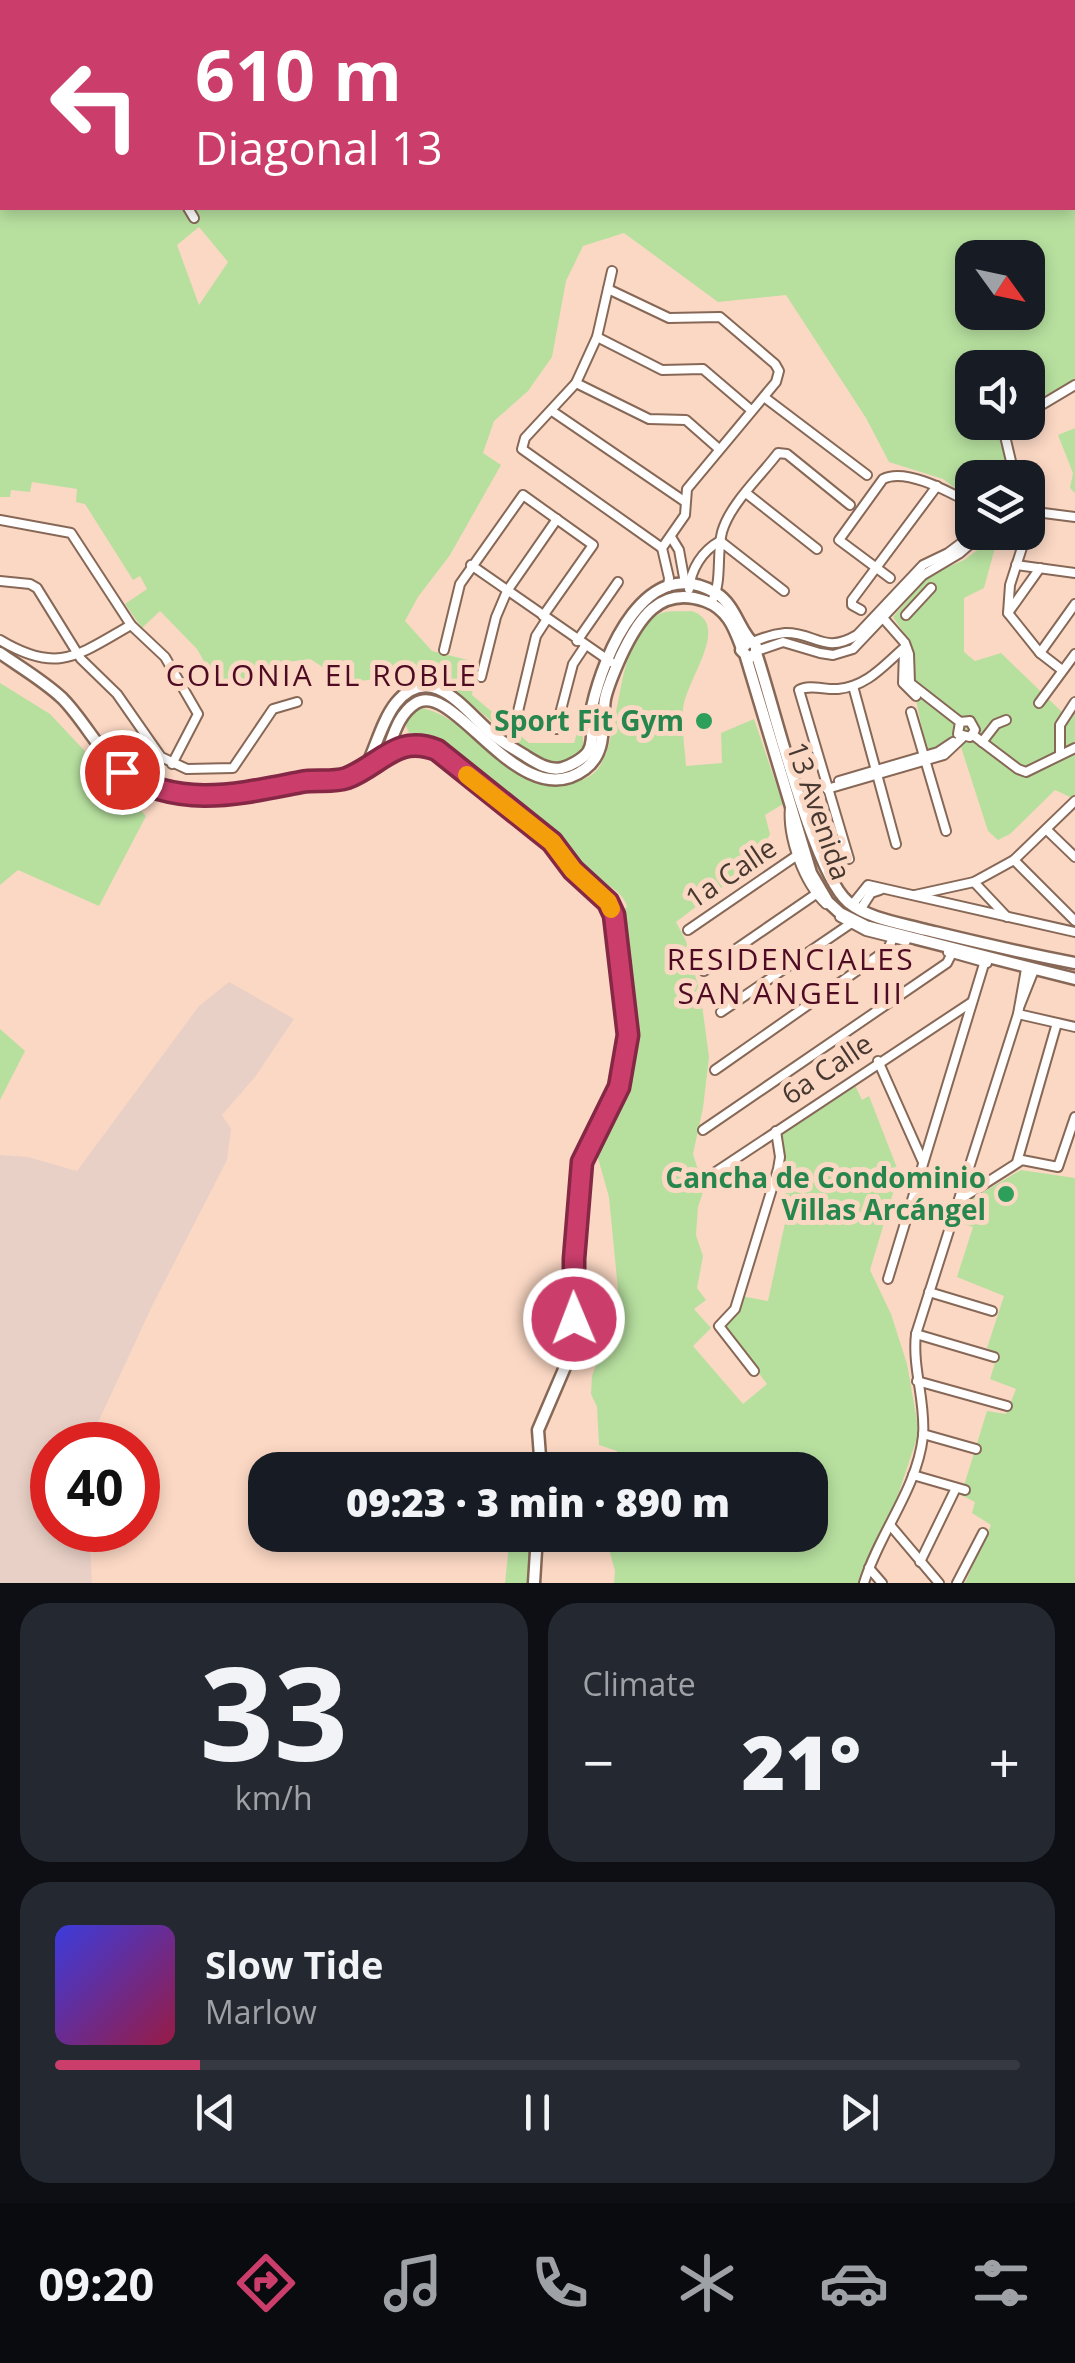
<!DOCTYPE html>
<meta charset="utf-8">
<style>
body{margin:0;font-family:"Open Sans",sans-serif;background:#242831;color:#f1f3f6;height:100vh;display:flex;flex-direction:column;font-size:38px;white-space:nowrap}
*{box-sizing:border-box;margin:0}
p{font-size:32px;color:#9ea1a6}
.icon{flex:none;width:55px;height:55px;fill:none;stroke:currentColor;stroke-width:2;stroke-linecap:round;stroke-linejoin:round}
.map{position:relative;height:1583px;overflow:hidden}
.drawer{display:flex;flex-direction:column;gap:20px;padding:20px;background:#0d0f14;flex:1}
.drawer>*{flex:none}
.banner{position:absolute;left:0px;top:0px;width:1075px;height:210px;box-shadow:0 5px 15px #0003;background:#cb3e6b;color:#fff;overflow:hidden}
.needle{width:65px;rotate:123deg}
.controls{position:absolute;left:955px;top:240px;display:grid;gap:20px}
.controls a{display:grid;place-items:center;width:90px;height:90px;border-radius:20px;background:#171b24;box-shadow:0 5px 15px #0003;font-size:50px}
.speed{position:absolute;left:30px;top:1422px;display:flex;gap:20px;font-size:50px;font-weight:700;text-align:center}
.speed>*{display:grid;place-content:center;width:130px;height:130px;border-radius:50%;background:#171b24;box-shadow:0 5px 15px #0003;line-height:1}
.speed .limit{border:15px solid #d22;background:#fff;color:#111}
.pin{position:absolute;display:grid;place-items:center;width:85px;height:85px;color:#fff;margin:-42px;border:5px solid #fff;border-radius:50%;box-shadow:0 2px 10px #0007}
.me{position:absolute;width:110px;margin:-55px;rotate:359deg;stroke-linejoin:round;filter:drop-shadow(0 0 8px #0008)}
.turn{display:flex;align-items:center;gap:35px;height:210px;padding:0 30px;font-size:45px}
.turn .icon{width:130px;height:130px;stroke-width:2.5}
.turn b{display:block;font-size:70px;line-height:85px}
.big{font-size:75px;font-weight:800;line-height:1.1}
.drawer .tile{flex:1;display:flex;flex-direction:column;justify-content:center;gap:15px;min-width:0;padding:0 35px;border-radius:30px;background:#242831}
.drawer .dial{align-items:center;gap:0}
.dial b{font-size:130px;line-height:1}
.song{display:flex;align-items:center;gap:30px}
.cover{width:120px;height:120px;border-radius:15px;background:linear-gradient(135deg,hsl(240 70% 55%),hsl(340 70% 35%))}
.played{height:10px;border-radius:5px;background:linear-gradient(90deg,#cb3e6b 15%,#363941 15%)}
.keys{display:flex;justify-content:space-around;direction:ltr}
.heat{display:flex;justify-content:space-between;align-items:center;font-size:55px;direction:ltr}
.drawer .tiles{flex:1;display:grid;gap:20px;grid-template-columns:1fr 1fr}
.tile:last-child{grid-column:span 2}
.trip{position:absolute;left:248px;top:1452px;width:580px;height:100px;border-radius:30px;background:#171b24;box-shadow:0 5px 15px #0003;font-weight:800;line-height:100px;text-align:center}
.dock{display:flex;height:160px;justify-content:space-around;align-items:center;background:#090b0e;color:#9ea1a6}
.dock .icon{width:70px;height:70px}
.dock .active{color:#cb3e6b}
.dock b{font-size:45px;color:#f1f3f6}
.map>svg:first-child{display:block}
</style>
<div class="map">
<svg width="1075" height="1583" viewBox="0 0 1075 1583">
<rect width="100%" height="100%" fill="#fbd8c4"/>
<polygon fill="#e8d0c6" points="229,982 294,1019 255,1077 222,1115 231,1129 227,1160 153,1304 95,1429 94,1445 52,1445 52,1530 89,1530 92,1583 0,1583 0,1155 28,1157 77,1171 199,1006"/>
<g fill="#b7e09f" fill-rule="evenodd">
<polygon points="88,0 361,0 362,2 90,2"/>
<path d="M487,0H1075V380L1028,404V368H972V422L1006,423L999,436L1009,472L1008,477L972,478V501L943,479L889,462L866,418L786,295L718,302L624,233L583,246L566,281L552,357L528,391L494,421L483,453L501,465L450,555L418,597L405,621L432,651L476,662L472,695L529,743H574L581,719L584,751L569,763L536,759L477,709L405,667H394L374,679L348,683L310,659L288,662L278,677L260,665L246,681L236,673L219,688L197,649L160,611L142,628L125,604L147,589L140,576L133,580L85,504L76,502L77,489L32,482L30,492L11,490L10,497H0V204L2,202V208H1072V2H486ZM199,227L228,262L199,305L177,245ZM972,258H1028V312H972Z"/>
<polygon points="1075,428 1075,493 1070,488 1073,473 1058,435"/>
<polygon points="992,539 996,544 984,588 964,598 964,652 975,661 1001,653 1062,712 1075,699 1075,795 1070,797 1055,790 1010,834 998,840 988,831 959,741 954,739 934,751 926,748 912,681 912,645 893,617 928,576 964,560"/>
<path d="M692,611C732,625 686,679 683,709C681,727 685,748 686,766L722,763L721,733L754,719L783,804L765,815L770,834L765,844L768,852L676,922L686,941L701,997L709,1057L703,1108L693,1154L704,1189L698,1207L696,1235L703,1256L697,1288L706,1300L694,1309L711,1328L693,1346L743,1404L767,1384L723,1326L741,1296L768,1301L790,1200L787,1194L774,1188L783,1165L781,1131L854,1083L862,1100L869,1096L899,1173L870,1270L891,1314L907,1364L919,1432L898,1495L860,1583H614L615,1571L605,1535H810V1470H614L617,1451L599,1445L597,1407L591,1394L592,1376L598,1359L621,1321L609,1197L596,1151L606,1125L615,1111L622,1108L628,1095L637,1035L618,920L627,906C621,888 601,883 587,872C540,837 490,787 449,746L431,735L409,733L405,723L410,715L422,708C476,719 529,811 590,776C626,755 609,632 662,613C670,610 683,612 692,611Z"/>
<polygon points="0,683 50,714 146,816 99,906 18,870 0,885"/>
<polygon points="0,1029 25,1051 0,1100"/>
<polygon points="1021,1170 1075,1178 1075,1583 965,1583 991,1525 972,1513 975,1502 961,1495 987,1411 1006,1414 1016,1389 990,1379 998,1353 987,1348 1004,1296 957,1277 973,1227 961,1223 968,1201"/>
<polygon points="510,1535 541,1535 535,1583 505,1583"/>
</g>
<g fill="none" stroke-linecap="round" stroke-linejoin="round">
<g stroke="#876857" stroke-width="12">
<g id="street">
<polyline points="0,27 2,30"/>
<polyline points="0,70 2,68"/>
<polyline points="0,85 2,83"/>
<polyline points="0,180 2,183"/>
<polyline points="188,208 194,218"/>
<polyline points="612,271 597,337 576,383 525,438 522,449 662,548"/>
<polyline points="608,289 669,318 720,317 775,364 779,371 776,382 687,489 685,515 662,548 669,578 668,587"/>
<polyline points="597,337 662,370 703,369 751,410"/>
<polyline points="576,383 649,419 686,420 719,449"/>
<polyline points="764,397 867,475"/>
<polyline points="552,411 684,501"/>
<polyline points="1028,413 1075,385"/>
<polyline points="1015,478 1005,436 1015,422"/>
<polyline points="746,493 817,549"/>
<polyline points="1028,511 1075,517"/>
<polyline points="0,520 71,533 131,625 165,657 198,714 172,764"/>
<polyline points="1027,532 1010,585 1008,613 1040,653 1062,670"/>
<polyline points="671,537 679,550 685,583"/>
<polyline points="720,541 784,591"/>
<polyline points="471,565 611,662"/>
<polyline points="1016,565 1075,573"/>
<path d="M890,578L839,540L883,479C906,467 951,493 972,504"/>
<polyline points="0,581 30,584 37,588 81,659 117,694 161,757 187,769 233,768 273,709 297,702"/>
<path d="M689,589C691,569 702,551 720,541"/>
<path d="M711,603C723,582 716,556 722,532C730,504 760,477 778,453L787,454L850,505"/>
<polyline points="861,610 852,605 852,600 937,486"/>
<polyline points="1008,613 1040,568"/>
<polyline points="906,615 931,588"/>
<polyline points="883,618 905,643 909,654 910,683 960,722 970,721 975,730 970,737 958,734 960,722"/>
<path d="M0,640C58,675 78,655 131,625"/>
<polyline points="577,641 618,582"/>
<path d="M753,642C762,638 774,634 785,633C815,632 824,655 857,635L923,565L948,553L976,532"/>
<polyline points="444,650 460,584 523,495 593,545 543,616"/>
<polyline points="757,651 783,642 820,653 833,655 853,649 923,575 960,553 984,532"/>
<polyline points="904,651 903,683 916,696"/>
<polyline points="1040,653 1075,604"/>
<polyline points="481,677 496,617 507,591 557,519"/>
<polyline points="853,686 896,844"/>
<polyline points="1039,703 1075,654"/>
<polyline points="911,712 946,831"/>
<polyline points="515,724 536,636 547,619"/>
<polyline points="556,729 573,664 585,646"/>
<polyline points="973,735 1018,769 1026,772 1075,748"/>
<polyline points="982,742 996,724 1006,720"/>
<polyline points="1060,754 1060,725 1075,702"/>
<polyline points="839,781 938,752 953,742"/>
<polyline points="827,789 944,755 962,738"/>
<path d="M790,807C787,838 804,883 826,904"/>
<polyline points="1047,830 1075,857"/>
<path d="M849,859L799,690C809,684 825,690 838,689C868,686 884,665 905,647"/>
<polyline points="1014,860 1075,921"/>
<polyline points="974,882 1007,917"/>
<polyline points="915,895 974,882 1014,860 1075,801"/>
<polyline points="852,905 868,885 1075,932"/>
<polyline points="860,910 871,893 880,890"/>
<polyline points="840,917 866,931 906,941"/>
<polyline points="688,930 799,854"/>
<polyline points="948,952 987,963"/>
<polyline points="704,971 816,894"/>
<polyline points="1020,1005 1034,970"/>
<polyline points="721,1012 850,924"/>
<polyline points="1018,1014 1075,1027"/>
<polyline points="878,1061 923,1162"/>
<polyline points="715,1070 888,949 893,938"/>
<polyline points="703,1130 947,963 952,953"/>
<polyline points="1017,1162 1057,1023"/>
<polyline points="708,1177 972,1002"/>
<polyline points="964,1197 1022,1160 1058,1167 1075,1117"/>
<polyline points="888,1279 984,964"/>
<polyline points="929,1292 992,1311"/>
<polyline points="916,1334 994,1357"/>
<polyline points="754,1371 719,1326 735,1309 778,1169 780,1157 776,1131"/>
<polyline points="917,1381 1007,1406"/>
<polyline points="923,1434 976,1449"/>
<polyline points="913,1475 965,1490"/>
<polyline points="890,1525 939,1583"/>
<polyline points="920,1562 956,1488"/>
<polyline points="869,1568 882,1583"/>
<path d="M864,1583C879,1533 917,1490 923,1436C926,1402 912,1368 916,1334L1018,1014L1026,969"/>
<polyline points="957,1583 983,1533"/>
</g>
</g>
<g stroke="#876857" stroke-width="15">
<g id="secondary">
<path d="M0,653C20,667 44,681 62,698C90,726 106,769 145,786C197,808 250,791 302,782C317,779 333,783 348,777C382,763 398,735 437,750L552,842L573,870L608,902L614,915L628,1035L619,1087L582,1162L574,1259L575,1325L571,1353L538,1430L541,1470"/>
<path d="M756,653C774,706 813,872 848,902C869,919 900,923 926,930C976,942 1025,954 1075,963"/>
<polyline points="746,657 811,873 828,902 840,913 866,926 1075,979"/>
<path d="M386,755C393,737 398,714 416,703C455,679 520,818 585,769C608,752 601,724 605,699C608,685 615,670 621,656C638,620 659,585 705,601C727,609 734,627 741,646"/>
<path d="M367,765C376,746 383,719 396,703C433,658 467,715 495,736C505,744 516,750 527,757C537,763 549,771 562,768C570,766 583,759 588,752C596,739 589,721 592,707C604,654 646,551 716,593C737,606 739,633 756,646V653L749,658L741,650L749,641"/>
<polyline points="534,1583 537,1535"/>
</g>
</g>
<use href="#street" stroke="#fff" stroke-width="8"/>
<use href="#secondary" stroke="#fff" stroke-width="10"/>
</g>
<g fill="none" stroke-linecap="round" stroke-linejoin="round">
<g stroke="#842846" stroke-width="25">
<path id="route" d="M122,772C179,809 239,794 301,782C316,779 332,783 347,778C382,764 397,734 437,750L552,842L573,870L608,902L614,915L628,1035L619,1087L582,1162L574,1259V1319"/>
</g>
<use href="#route" stroke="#cb3e6b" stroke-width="18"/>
<polyline stroke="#f59e0b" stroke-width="18" points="467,775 552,842 573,870 608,902 611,909"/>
</g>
<g fill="#2e9e5b" stroke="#fbd8c4" stroke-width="4">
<circle cx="704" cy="721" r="10"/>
<circle cx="1006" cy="1194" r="10"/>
</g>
<g text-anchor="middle" stroke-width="10" stroke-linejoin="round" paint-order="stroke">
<g font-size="28" font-weight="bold" fill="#27864d" stroke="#fbd8c4" text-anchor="end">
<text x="684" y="731">Sport Fit Gym</text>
<text x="986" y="1188">Cancha de Condominio<tspan x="986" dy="32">Villas Arcángel</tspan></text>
</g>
<g font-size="28" fill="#463830" stroke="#fbd8c4">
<text transform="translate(819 811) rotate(71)" y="10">13 Avenida</text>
<text transform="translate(731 873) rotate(-34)" y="10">1a Calle</text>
<text transform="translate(827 1069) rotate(-34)" y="10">6a Calle</text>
</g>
<g font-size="30" letter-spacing="2.5" fill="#4f0b23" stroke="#fbd8c4">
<text x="322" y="686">COLONIA EL ROBLE</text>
<text x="791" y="970">RESIDENCIALES<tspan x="791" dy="34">SAN ANGEL III</tspan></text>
</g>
</g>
</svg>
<div class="controls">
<a><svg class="needle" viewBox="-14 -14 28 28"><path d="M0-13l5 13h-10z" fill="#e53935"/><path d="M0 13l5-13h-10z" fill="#9ea1a6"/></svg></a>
<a><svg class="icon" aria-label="sound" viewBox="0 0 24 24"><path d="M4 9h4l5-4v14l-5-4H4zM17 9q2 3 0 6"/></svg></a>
<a><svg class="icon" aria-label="layers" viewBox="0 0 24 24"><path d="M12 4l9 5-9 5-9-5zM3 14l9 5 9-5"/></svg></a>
</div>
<div class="speed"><div class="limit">40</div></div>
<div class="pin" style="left:122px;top:772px;background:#d93025"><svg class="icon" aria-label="arrive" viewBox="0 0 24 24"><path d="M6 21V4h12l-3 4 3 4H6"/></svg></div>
<svg class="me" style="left:574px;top:1319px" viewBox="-20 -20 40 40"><circle r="17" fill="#cb3e6b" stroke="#fff" stroke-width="3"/><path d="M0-11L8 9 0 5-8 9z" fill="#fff"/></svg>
<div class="trip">09:23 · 3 min · 890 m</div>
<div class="banner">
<div class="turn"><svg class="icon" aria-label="left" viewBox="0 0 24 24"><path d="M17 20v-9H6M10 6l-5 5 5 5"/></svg><div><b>610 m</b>Diagonal 13</div></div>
</div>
</div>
<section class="drawer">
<div class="tiles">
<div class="tile dial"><b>33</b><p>km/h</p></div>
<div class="tile"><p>Climate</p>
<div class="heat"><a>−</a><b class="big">21°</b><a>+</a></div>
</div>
<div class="tile">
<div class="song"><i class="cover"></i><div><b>Slow Tide</b><p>Marlow</p></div></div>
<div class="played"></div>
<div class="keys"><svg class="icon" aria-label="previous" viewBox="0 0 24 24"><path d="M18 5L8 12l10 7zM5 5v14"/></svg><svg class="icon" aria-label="pause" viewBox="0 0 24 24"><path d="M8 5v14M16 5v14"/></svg><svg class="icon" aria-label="next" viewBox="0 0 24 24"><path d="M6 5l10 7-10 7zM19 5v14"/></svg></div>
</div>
</div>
</section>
<nav class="dock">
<b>09:20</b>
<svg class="icon active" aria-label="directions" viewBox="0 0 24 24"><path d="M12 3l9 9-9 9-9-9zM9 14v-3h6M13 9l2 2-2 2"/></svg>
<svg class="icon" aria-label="music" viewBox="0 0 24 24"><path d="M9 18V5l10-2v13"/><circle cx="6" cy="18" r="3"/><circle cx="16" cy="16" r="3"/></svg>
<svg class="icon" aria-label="phone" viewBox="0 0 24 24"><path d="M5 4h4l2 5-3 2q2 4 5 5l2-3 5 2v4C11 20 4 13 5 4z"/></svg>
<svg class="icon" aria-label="climate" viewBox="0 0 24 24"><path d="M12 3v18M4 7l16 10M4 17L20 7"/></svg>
<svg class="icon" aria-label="car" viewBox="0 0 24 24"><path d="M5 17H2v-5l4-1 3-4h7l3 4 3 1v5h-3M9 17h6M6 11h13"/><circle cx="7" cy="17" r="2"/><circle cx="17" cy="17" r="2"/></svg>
<svg class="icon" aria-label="filters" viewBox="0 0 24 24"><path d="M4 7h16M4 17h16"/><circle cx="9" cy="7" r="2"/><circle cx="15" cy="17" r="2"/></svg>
</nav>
